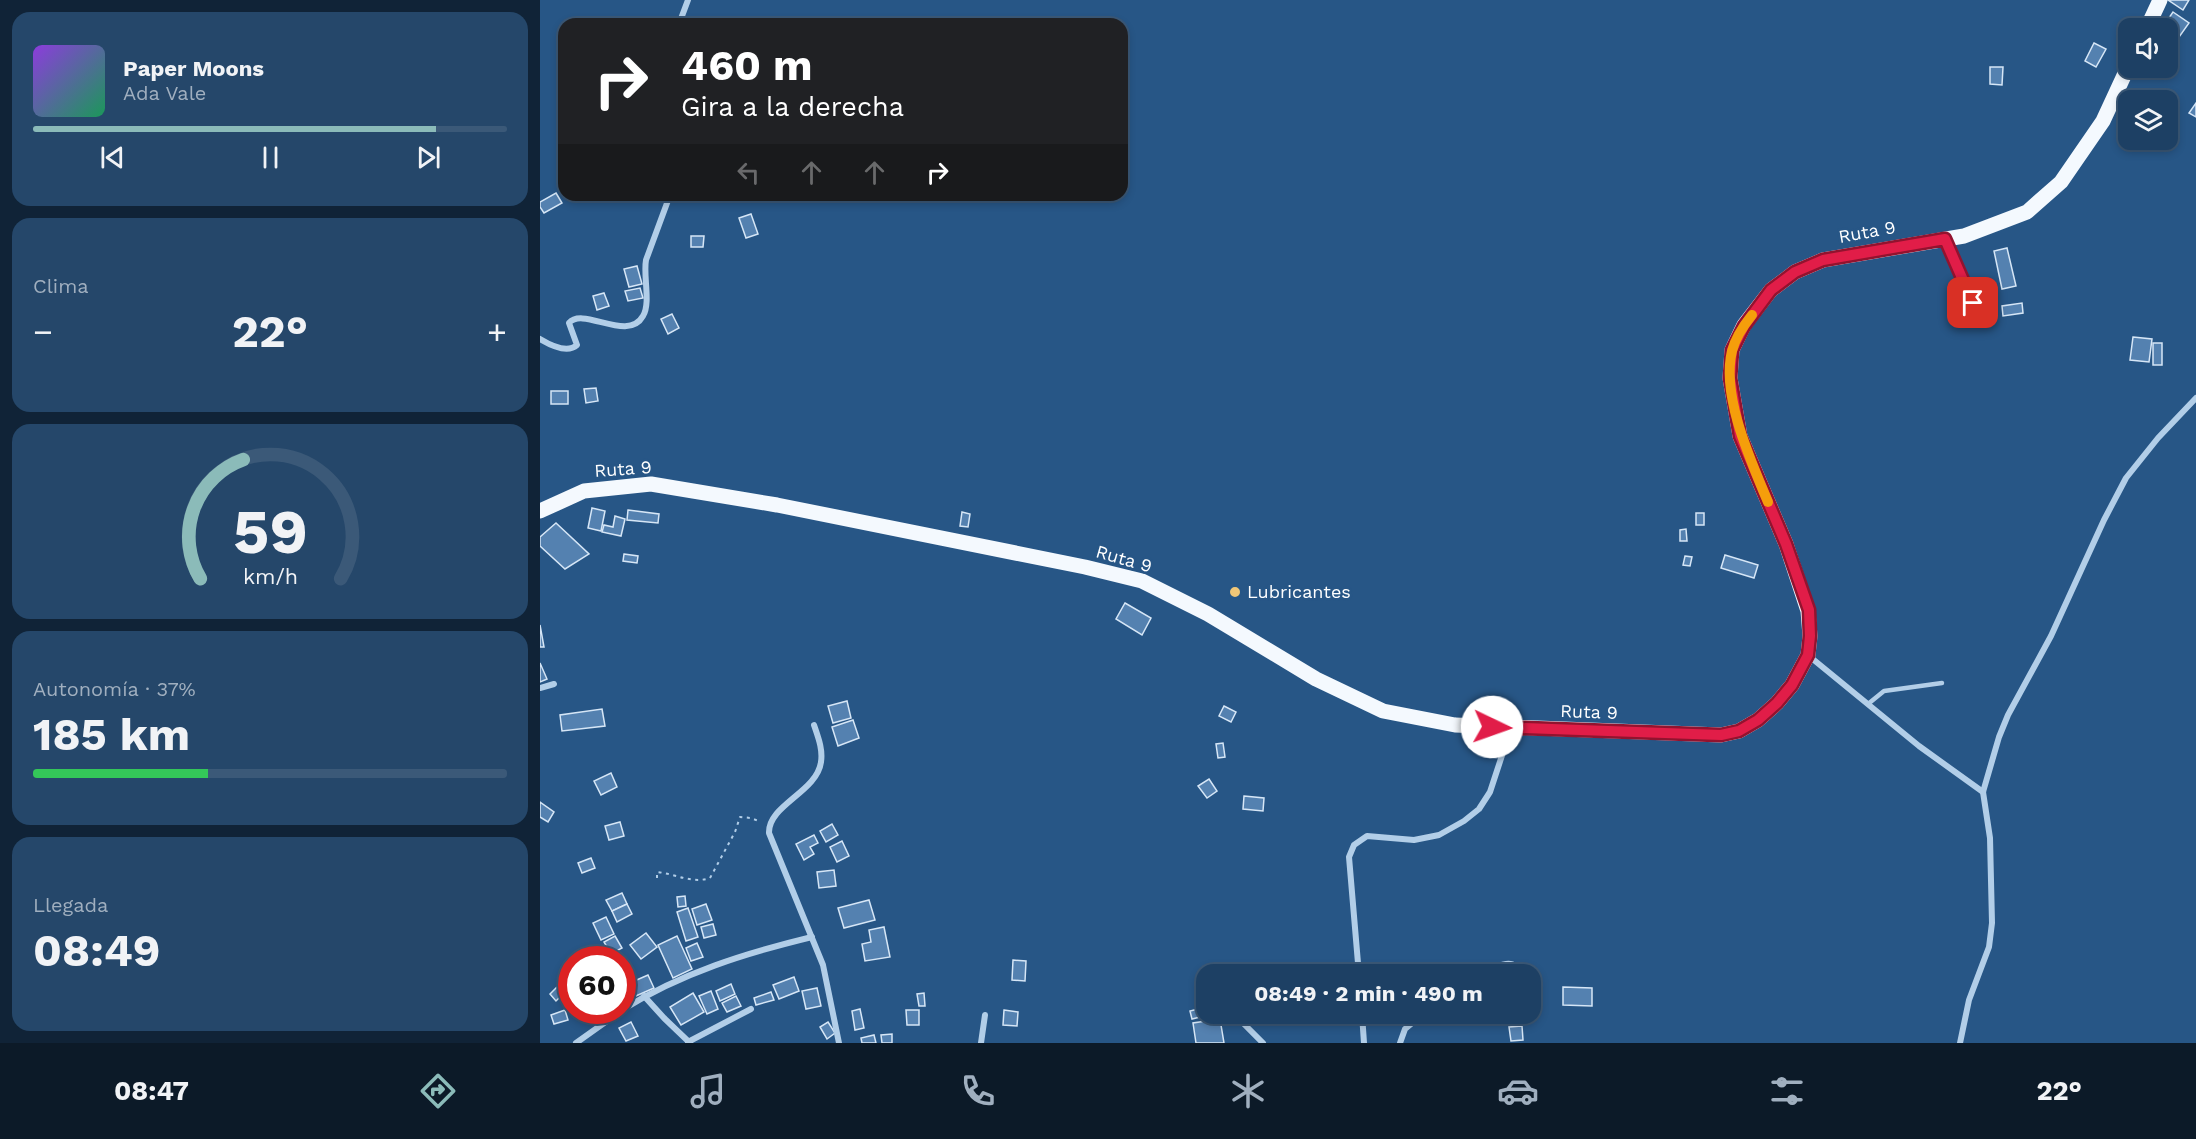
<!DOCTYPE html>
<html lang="es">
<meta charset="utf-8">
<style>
body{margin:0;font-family:"Work Sans",sans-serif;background:#25476a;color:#f1f3f6;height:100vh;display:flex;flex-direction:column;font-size:22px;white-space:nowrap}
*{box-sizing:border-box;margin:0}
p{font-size:20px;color:#a0afbf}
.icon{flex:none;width:33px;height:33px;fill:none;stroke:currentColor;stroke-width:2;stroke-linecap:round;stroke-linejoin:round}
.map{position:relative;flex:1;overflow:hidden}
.details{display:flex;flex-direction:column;gap:12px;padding:12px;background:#102337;width:540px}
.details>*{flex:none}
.hud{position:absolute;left:18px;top:18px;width:570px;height:183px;border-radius:18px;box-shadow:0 3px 9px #0003,0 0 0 2px #3b5978;background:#202124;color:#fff;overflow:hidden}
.controls{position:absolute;left:1578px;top:18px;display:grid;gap:12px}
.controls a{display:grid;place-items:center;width:60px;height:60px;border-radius:12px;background:#1d4064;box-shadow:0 3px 9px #0003,0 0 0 2px #3b5978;font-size:30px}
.speed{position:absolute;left:18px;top:946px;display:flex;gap:12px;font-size:30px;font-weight:700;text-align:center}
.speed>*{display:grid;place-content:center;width:78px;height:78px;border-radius:50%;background:#1d4064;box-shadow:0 3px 9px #0003,0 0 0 2px #3b5978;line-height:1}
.speed .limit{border:9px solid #d22;background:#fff;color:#111}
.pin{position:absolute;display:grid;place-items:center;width:51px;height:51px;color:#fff;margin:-26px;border-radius:12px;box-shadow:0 3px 9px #0006}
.me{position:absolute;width:66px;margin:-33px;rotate:93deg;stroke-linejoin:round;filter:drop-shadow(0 0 4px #0008)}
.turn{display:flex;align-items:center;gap:21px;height:126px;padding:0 24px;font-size:27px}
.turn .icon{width:78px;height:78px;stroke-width:2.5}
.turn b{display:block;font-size:42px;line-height:51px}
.lanes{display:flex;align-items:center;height:57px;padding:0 24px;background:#0003;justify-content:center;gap:30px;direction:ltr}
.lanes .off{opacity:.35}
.big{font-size:45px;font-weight:700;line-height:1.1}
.details .card{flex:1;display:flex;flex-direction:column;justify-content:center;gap:9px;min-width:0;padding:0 21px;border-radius:18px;background:#25476a}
.details .dial{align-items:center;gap:0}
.dial svg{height:156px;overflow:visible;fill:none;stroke:#3b5978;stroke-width:7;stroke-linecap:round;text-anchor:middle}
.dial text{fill:#f1f3f6;stroke:none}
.song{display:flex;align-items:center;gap:18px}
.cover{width:72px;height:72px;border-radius:9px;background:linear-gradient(135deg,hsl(270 70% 55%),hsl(150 70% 35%))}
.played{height:6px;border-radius:3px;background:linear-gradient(90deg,#8bbbb9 85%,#3b5978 85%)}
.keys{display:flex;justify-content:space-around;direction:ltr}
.heat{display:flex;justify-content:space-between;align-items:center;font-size:33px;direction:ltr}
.charge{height:9px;border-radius:4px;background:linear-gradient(90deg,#34c759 37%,#3b5978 0)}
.trip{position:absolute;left:656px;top:964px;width:345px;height:60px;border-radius:18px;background:#1d4064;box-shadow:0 3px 9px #0003,0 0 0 2px #3b5978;font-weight:700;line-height:60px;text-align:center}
.menu{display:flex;height:96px;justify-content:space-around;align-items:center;background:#0c1a28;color:#a0afbf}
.menu .icon{width:42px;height:42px}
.menu .on{color:#8bbbb9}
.menu b{font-size:27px;color:#f1f3f6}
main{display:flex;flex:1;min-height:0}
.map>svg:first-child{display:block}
</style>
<main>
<section class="details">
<div class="card">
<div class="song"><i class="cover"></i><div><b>Paper Moons</b><p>Ada Vale</p></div></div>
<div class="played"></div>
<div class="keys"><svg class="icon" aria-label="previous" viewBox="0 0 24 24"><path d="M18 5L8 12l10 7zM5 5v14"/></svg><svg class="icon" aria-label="pause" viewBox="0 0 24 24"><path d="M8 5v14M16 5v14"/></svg><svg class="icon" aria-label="next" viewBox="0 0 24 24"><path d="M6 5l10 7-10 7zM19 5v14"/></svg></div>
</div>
<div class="card"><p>Clima</p>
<div class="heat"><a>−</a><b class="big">22°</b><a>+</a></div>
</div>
<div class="card dial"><svg viewBox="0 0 100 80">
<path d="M14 69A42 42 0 1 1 86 69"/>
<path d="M14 69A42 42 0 0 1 36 8" stroke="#8bbbb9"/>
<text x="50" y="56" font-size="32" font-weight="700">59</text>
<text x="50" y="72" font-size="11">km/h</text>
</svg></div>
<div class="card"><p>Autonomía · 37%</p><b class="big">185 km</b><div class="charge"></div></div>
<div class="card"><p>Llegada</p><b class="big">08:49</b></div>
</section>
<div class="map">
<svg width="1656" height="1043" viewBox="0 0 1656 1043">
<rect width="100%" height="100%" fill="#275686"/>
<g fill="#5481b0" stroke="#d6e6f6" stroke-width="1.5">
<polygon points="1628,0 1649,0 1643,10"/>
<polygon points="1633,12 1649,23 1632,47 1628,44 1628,28 1622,28"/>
<polygon points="1554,43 1566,49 1556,67 1545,61"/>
<polygon points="1450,67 1463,67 1462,85 1450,84"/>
<polygon points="1656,103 1656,117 1649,113"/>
<polygon points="16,193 22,203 4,213 0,207 0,202"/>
<polygon points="211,214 218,234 206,238 199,218"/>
<polygon points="151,236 164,236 163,247 151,247"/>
<polygon points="1467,248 1476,286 1462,289 1454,251"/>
<polygon points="97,266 102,284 89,287 84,269"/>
<polygon points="100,288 103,298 88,301 85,291"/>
<polygon points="64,293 69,306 57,310 53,296"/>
<polygon points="1482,303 1483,313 1463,316 1462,306"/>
<polygon points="132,314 139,328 128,334 121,319"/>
<polygon points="1593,337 1612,339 1609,362 1590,360"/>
<rect x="1613" y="343" width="9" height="22"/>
<polygon points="56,388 58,401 46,403 44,389"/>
<rect x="11" y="391" width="17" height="13"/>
<polygon points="52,508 65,511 61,531 48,528"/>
<polygon points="88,510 119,514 118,523 87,520"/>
<polygon points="422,512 430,514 428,527 420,526"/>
<rect x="1156" y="513" width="8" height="12"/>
<polygon points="75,516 85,519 81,536 62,532 64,525 73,527"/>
<polygon points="16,523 49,554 25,569 0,546 0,537"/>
<polygon points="1146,529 1147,541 1140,541 1140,530"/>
<polygon points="84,554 98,556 97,563 83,561"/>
<polygon points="1185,555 1218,565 1214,578 1181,568"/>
<polygon points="1145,556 1152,557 1150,566 1143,565"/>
<polygon points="585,603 611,618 602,635 576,619"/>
<polygon points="0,625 4,647 0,647"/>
<polygon points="0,663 7,679 0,682"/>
<polygon points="307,701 311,718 293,723 288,706"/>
<polygon points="684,706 696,712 691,722 679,716"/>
<polygon points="62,709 65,726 22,731 20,715"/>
<polygon points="313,720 319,738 298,746 292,727"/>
<polygon points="683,743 685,757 678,758 676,744"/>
<polygon points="71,773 77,787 61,795 54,781"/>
<polygon points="669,779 677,791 667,798 658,786"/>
<polygon points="704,796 724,798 723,811 703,809"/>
<polygon points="0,802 14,812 8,822 0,817"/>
<polygon points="80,822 84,836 69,840 65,826"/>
<polygon points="292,824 298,835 286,842 280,831"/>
<polygon points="274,835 278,843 270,847 274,854 264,860 256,844"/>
<polygon points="302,841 309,856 297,862 290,847"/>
<polygon points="51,858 55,868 42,873 38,863"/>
<polygon points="294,870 296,886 279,888 277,872"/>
<polygon points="82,893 87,904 72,911 66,900"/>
<polygon points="145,896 146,906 138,907 137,897"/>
<polygon points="329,900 335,920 304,928 298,908"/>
<polygon points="87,904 92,914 77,922 72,911"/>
<polygon points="166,904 172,920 157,925 152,909"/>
<polygon points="148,908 158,937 146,941 137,912"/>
<polygon points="66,917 74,934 61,940 53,923"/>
<polygon points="173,924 176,935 164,938 161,927"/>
<polygon points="344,927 350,957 325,961 322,944 331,942 329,930"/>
<polygon points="106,933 117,947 101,959 90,945"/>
<polygon points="75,936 82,948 71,954 64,942"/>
<polygon points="137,936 152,969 133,978 118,945"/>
<polygon points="157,943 163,957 151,961 146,948"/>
<polygon points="79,955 90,968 82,974 82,960 73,960"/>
<polygon points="473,960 486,961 485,981 472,980"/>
<polygon points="108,975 114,988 89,999 83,986"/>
<polygon points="32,977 32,992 29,994 22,986"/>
<polygon points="254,977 259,991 239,999 233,985"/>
<polygon points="666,980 666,999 661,1001 656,982"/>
<polygon points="191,984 195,994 180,1001 176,991"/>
<polygon points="18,986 25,992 16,1001 10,994"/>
<polygon points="1023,987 1052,988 1052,1006 1023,1005"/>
<polygon points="277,988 281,1006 266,1009 262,991"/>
<polygon points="171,991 178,1009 167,1014 159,996"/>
<polygon points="231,992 234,1000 216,1005 214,998"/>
<polygon points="153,993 164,1012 141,1025 130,1007"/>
<polygon points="384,993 385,1006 379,1006 377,994"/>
<polygon points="196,996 201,1006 187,1012 182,1003"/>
<polygon points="666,1007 666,1014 672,1014 652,1019 650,1011"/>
<polygon points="320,1009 324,1028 315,1030 312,1011"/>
<polygon points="25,1010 28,1020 14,1024 11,1015"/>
<polygon points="366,1010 379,1010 379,1025 367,1025"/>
<polygon points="464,1010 478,1012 477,1026 463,1025"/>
<polygon points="53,1011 67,1011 69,1014 58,1020"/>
<polygon points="680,1019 684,1043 656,1043 653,1023"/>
<polygon points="91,1022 98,1036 86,1041 79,1028"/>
<polygon points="288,1022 295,1033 287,1039 280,1027"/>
<polygon points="982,1026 983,1040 971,1041 969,1027"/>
<polygon points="352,1034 352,1043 342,1043 341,1035"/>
<polygon points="334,1035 336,1043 322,1043 321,1038"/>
</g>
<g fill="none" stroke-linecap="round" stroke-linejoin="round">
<path stroke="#b2cee8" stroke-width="2" stroke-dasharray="3 4.5" stroke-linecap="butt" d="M117,878V872C136,874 152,884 170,878L195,832L200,817L211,818L221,822"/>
<g stroke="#b2cee8" stroke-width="4.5">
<polyline points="1406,241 1433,303"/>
<polyline points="1328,704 1344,691 1402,683"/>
</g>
<g stroke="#b2cee8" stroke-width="6">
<polyline points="139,24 148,0"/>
<path d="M0,339C10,345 27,354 37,345L29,323C43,306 88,343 103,316C111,303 103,276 106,260L130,195"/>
<polyline points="1269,656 1379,746 1443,792"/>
<polyline points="0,688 14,684"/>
<path d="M274,725C278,737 283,749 281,762C277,792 228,805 229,833L283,965L299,1043"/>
<polyline points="819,975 809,857 814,845 827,836 874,840 899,835 924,821 939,809 950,792 971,728"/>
<path d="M941,975C953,969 975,953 979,975"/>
<polyline points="104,996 124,1018 150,1043"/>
<path d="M82,1010C141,973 206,953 272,937"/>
<polyline points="699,1014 704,1024 723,1043"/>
<polyline points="822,1014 824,1043"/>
<polyline points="148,1042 211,1009"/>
<polyline points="36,1043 81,1011"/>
<polyline points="441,1043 445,1015"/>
<polyline points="860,1043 865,1029 883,1014"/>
<polyline points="1420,1043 1429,1000 1449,947 1452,923 1450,838 1443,792 1459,737 1468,715 1511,636 1564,520 1586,478 1618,438 1656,398"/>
</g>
<g stroke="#f4f9fe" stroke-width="15">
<polyline points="1607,28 1620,0"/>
<polyline points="0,511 44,491 111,484 237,505 545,567 602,581 668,614 776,679 843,711 915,725 1181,735 1199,731 1218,720 1237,703 1252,685 1268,655 1270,636 1268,611 1246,544 1200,436 1190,378 1192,350 1204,325 1231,290 1255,272 1283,260 1424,236 1487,212 1521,182 1563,121 1588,67"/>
</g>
</g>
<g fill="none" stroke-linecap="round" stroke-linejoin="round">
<g stroke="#92132f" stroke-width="15">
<polyline id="route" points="952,727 1181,735 1199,731 1218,720 1237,703 1252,685 1268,655 1270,636 1269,610 1246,544 1200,436 1190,378 1192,350 1204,326 1231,290 1255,272 1283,260 1405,239 1433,303"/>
</g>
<use href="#route" stroke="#e11d48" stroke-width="10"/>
<path stroke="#f59e0b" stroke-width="10" d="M1212,315C1204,325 1195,339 1192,351C1181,396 1211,461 1228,502"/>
</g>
<circle fill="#f0c778" stroke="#275686" stroke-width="2" cx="695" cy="592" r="6"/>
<g text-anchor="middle" stroke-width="5" stroke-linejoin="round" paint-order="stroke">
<g font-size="18" fill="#fff" stroke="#275686">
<text transform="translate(1327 232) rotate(-10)" y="6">Ruta 9</text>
<text transform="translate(83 469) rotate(-4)" y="6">Ruta 9</text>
<text transform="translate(584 559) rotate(16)" y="6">Ruta 9</text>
<text transform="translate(1049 712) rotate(2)" y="6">Ruta 9</text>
</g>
<g font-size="18" fill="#fff" stroke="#275686" text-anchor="start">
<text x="707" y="598">Lubricantes</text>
</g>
</g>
</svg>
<div class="controls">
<a><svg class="icon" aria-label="sound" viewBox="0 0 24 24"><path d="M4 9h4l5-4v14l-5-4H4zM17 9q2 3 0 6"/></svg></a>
<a><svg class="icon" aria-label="layers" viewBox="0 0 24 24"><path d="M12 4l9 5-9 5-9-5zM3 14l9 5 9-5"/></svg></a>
</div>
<div class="speed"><div class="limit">60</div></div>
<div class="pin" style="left:1433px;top:303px;background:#d93025"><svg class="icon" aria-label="arrive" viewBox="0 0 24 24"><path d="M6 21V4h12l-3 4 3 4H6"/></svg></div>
<svg class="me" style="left:952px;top:727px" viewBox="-20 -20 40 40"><circle r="19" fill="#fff"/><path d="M0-13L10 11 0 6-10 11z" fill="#e11d48"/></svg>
<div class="trip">08:49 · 2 min · 490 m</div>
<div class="hud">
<div class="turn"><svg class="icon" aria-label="right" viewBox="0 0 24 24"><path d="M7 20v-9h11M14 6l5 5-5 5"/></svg><div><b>460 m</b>Gira a la derecha</div></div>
<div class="lanes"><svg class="icon off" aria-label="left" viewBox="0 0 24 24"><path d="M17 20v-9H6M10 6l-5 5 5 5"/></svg><svg class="icon off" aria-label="ahead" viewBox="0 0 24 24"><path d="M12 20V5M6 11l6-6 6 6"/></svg><svg class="icon off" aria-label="ahead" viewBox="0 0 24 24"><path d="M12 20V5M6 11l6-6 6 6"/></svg><svg class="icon" aria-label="right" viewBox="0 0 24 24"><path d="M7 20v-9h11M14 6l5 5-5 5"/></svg></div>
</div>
</div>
</main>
<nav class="menu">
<b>08:47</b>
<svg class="icon on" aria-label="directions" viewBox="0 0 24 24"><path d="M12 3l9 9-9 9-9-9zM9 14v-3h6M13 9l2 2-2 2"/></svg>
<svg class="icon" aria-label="music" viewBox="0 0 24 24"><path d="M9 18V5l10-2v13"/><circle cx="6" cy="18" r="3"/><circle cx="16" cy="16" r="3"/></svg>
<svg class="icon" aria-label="phone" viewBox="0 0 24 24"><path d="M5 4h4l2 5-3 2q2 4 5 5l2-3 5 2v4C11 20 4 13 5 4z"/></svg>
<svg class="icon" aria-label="climate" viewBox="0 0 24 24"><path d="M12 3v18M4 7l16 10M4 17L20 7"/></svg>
<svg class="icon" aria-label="car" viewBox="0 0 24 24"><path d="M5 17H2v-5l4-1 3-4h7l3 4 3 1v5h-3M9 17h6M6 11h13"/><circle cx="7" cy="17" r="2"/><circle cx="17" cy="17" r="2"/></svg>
<svg class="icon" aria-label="filters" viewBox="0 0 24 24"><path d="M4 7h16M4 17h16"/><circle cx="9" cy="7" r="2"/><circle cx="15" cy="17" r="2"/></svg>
<b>22°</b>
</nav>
